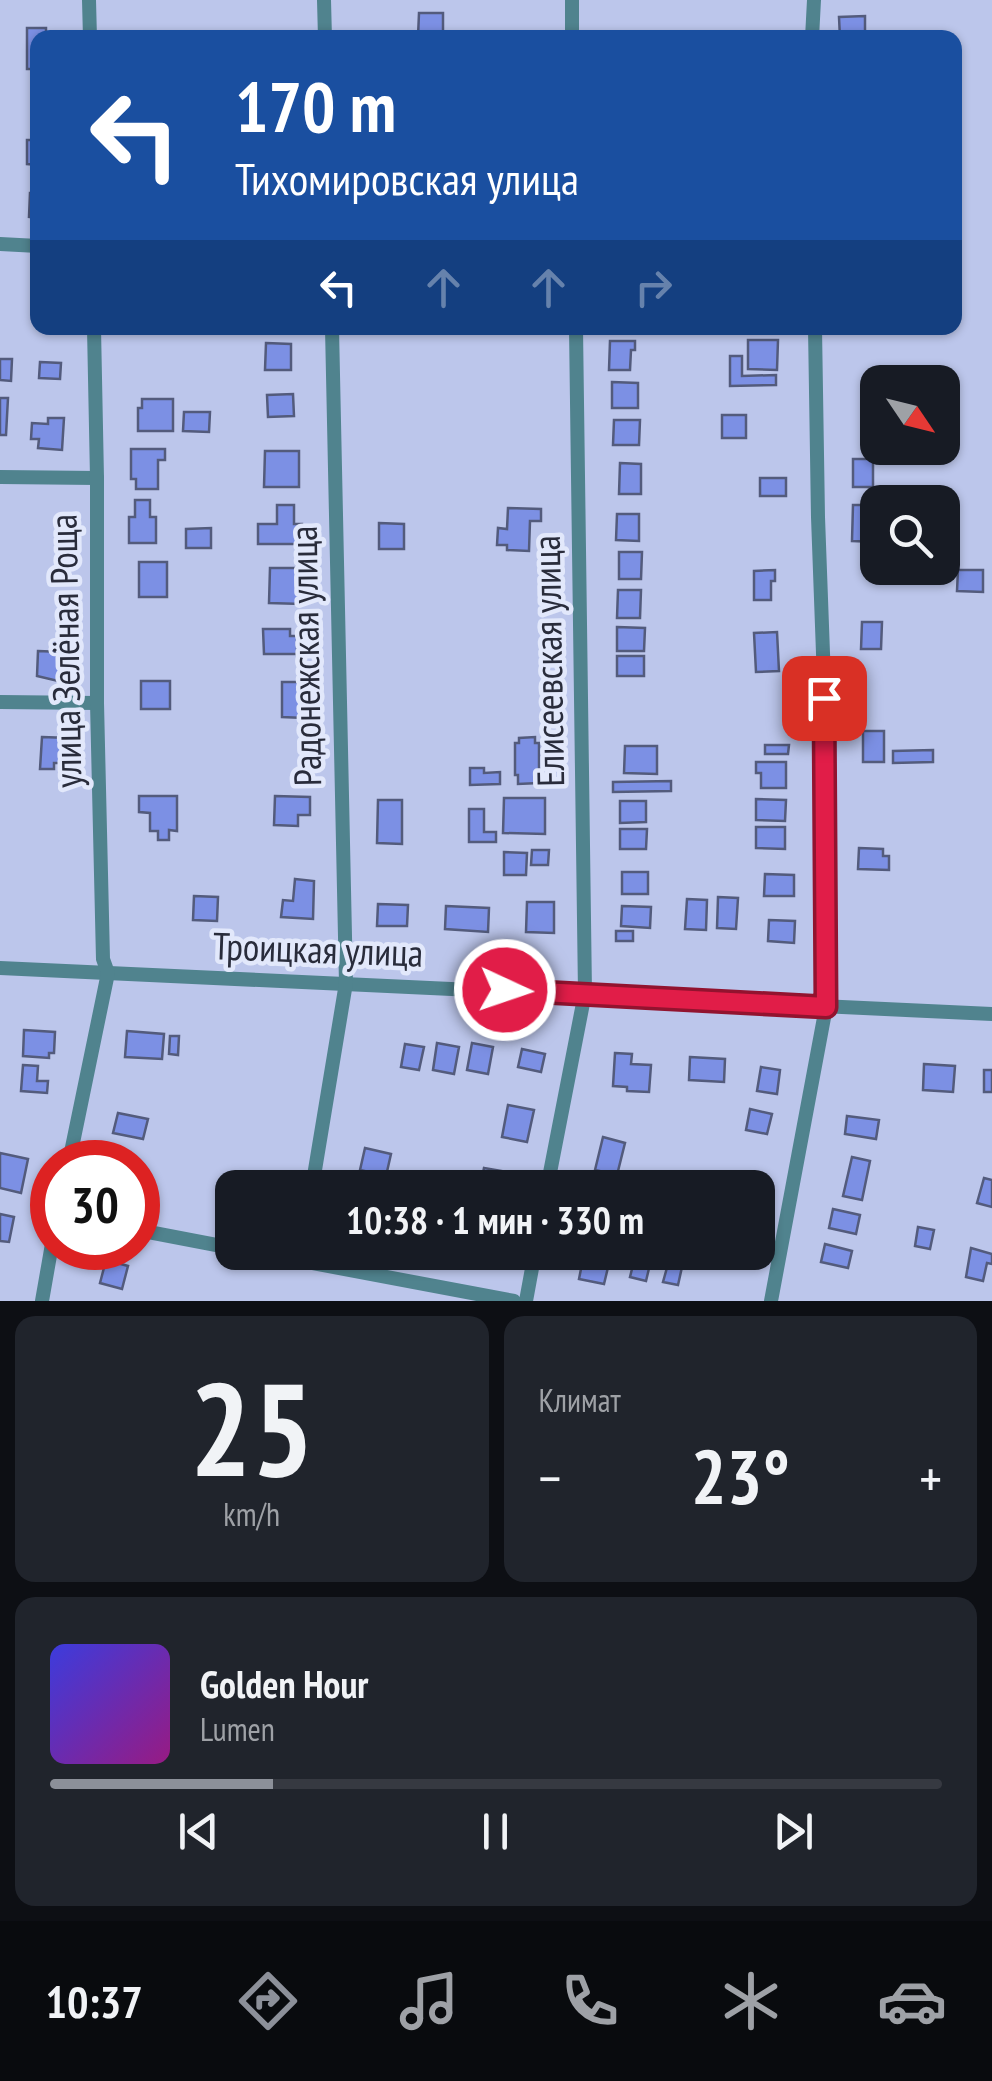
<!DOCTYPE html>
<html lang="ru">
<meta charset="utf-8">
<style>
body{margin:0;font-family:"PT Sans Narrow",sans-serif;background:#20242c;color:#f1f3f6;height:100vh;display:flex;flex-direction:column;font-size:38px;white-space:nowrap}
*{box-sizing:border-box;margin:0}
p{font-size:32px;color:#9ea1a6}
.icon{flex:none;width:55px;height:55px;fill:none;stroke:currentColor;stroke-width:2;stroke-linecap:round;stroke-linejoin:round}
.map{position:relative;height:1301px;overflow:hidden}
.details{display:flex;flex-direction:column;gap:15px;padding:15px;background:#0d0f14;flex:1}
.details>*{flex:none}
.guide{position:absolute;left:30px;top:30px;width:932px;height:305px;border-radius:20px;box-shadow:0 2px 8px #0004;background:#1a4fa0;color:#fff;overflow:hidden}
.needle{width:65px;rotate:125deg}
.controls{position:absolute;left:860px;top:365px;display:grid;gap:20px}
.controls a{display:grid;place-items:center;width:100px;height:100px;border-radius:20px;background:#171b24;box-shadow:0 2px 8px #0004;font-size:50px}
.speed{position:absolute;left:30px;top:1140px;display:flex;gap:20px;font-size:50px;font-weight:700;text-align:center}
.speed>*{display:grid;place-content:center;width:130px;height:130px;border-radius:50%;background:#171b24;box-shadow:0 2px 8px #0004;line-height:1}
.speed .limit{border:15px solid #d22;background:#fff;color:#111}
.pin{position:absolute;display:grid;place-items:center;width:85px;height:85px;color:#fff;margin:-42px;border-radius:20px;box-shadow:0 5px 15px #0006}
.me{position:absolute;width:110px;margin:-55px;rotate:93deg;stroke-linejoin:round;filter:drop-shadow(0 0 8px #0008)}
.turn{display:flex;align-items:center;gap:35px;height:210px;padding:0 40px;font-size:45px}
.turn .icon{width:130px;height:130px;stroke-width:2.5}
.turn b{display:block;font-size:70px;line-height:85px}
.lanes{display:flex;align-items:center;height:95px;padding:0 40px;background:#0003;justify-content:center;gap:50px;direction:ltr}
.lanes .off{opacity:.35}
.big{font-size:75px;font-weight:700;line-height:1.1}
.details .tile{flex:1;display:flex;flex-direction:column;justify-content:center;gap:15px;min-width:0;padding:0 35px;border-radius:20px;background:#20242c}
.details .dial{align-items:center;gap:0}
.dial b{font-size:130px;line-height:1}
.song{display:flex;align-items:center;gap:30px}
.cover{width:120px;height:120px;border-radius:15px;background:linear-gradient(135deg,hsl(240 70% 55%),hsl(310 70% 35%))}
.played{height:10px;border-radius:5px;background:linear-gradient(90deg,#8c9099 25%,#363941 25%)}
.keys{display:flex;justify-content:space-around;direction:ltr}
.heat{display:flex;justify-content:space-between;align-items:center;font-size:55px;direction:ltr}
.details .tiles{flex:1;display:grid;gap:15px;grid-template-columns:1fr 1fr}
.tile:last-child{grid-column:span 2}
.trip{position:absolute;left:215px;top:1170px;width:560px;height:100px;border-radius:20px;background:#171b24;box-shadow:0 2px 8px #0004;font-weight:700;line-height:100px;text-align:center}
.tab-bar{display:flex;height:160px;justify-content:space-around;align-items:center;background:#090b0e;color:#9ea1a6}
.tab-bar .icon{width:70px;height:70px}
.tab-bar .on{color:#8c9099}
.tab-bar b{font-size:45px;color:#f1f3f6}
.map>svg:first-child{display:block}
</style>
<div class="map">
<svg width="992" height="1301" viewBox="0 0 992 1301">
<rect width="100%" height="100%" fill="#bcc6eb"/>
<g fill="#7c90e4" stroke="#535b7c" stroke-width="2.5">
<polygon points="419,13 443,13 443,38 418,37"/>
<polygon points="865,16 865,38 840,38 839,17"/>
<polygon points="27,28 46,28 46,36 55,37 38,38 38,69 27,69"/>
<polygon points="27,140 38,140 38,165 27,164"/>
<polygon points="30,193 38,193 38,218 29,217"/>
<polygon points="748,340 778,340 777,370 748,369"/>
<polygon points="610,341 635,341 635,350 631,350 630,370 609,370"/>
<polygon points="266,343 291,344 291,370 265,370"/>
<polygon points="730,356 742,356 742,376 776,375 776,385 730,386"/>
<polygon points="0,359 12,359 11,381 0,380"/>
<polygon points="40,362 61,363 60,379 39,378"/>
<polygon points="612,382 638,383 638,408 612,408"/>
<polygon points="293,394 294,416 268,417 267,395"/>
<polygon points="0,398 8,398 6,435 0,435"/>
<polygon points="142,399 173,399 173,431 138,431 138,408 142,408"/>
<polygon points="184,412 210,412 209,432 183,431"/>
<rect x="722" y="415" width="24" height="23"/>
<polygon points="48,418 64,418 62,450 38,448 39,439 31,439 32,423 48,424"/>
<polygon points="614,420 640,420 639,445 613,445"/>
<polygon points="131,449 165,449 165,460 158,460 158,489 136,489 136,479 131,479"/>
<polygon points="265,451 299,451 299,487 264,487"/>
<rect x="853" y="459" width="20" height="28"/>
<polygon points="620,463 641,464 641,494 619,494"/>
<rect x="760" y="478" width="26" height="18"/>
<polygon points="135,500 150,500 150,517 156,517 156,543 129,543 129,517 135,517"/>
<polygon points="277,505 294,505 294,524 302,524 302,544 258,544 258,524 277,524"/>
<polygon points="853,505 877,505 878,542 852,541"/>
<polygon points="508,508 541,509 541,521 530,521 529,551 507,550 507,545 497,545 498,528 507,529"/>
<polygon points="617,514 639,514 639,541 616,540"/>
<polygon points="379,523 404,524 404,549 379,549"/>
<polygon points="211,528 211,548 186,548 186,529"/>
<polygon points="619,552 642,552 641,579 619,579"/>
<rect x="139" y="562" width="28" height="35"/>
<polygon points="270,568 302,568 302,604 269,603"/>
<polygon points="775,570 775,581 771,581 771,600 754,600 754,571"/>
<polygon points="958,570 983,570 983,592 957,591"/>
<polygon points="618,590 641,590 640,618 617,618"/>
<polygon points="862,622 882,622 881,649 861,649"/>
<polygon points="617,627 645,628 644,651 617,651"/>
<polygon points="263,629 290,629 290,636 297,636 297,654 264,654"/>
<polygon points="777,632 779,671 756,672 754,633"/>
<polygon points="38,651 62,652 61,676 58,676 58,681 37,676"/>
<rect x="617" y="656" width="27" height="20"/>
<rect x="141" y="681" width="29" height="28"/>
<polygon points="282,682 312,682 312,709 305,709 304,718 282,717"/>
<rect x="863" y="731" width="21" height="31"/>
<polygon points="42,737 69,738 67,763 54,763 54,769 40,769"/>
<polygon points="535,737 535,743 539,743 539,783 518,784 518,775 515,775 515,743 519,743 519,738"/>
<polygon points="765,745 789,745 788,754 765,754"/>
<polygon points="625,746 657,746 657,774 624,773"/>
<polygon points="933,750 933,762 893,763 893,751"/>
<polygon points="756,762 786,762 786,788 761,788 761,773 756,773"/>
<polygon points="470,768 484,768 484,773 500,772 500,784 470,785"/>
<polygon points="671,781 671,791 613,792 613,782"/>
<polygon points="139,796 177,796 177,831 169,830 169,840 158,840 158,831 150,831 150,813 139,812"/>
<polygon points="275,796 310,797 310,815 298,815 298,826 274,825"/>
<polygon points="504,798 545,798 545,834 503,833"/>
<polygon points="756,799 786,800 785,821 756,820"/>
<polygon points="378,800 402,800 402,844 377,843"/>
<polygon points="620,801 646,801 646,822 620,823"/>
<polygon points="469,809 484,809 484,832 496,832 496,842 469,842"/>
<polygon points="756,827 785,827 785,849 756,848"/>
<polygon points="620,829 647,829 646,849 620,849"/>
<polygon points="859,848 883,849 883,856 889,856 889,870 858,869"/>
<polygon points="532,850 549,850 548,865 531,865"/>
<polygon points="504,852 527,853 526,875 504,875"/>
<rect x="622" y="872" width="26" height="22"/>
<polygon points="765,874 794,875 794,896 764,896"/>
<polygon points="295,879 314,881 313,919 281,917 283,900 293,901"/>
<polygon points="194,896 218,897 217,921 193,920"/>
<polygon points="718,897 738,898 736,929 717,928"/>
<polygon points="687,899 707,900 706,930 685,929"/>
<polygon points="527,902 554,902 554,933 526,932"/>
<polygon points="378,904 408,905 407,926 377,926"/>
<polygon points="446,906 489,908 488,932 445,929"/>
<polygon points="622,906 651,907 650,928 621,926"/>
<polygon points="769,920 795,921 794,943 768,941"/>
<rect x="616" y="931" width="17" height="10"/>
<polygon points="24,1030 55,1032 54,1053 49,1053 49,1058 23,1056"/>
<polygon points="127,1031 164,1034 162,1059 125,1057"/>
<polygon points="170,1036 179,1036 178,1055 169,1054"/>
<polygon points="437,1043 459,1047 454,1074 433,1070"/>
<polygon points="472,1043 493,1047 488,1074 467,1070"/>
<polygon points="405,1044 424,1047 419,1070 401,1067"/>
<polygon points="522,1049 545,1054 541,1072 518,1067"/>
<polygon points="615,1053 632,1054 631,1064 651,1065 649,1092 627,1091 627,1087 613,1086"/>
<polygon points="690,1057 725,1059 724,1082 689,1080"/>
<polygon points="924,1064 955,1066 953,1092 923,1090"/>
<polygon points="23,1065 38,1066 37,1081 48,1081 47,1093 21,1091"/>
<polygon points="761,1067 780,1070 777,1094 757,1091"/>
<rect x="984" y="1070" width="8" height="22"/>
<polygon points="508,1105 534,1110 527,1142 502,1137"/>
<polygon points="750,1109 772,1114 767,1134 746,1130"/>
<polygon points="118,1113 148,1119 143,1139 113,1133"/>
<polygon points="847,1116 879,1120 876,1139 845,1134"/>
<polygon points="603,1137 625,1143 617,1175 595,1170"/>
<polygon points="365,1148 391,1154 386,1176 360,1170"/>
<polygon points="0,1153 28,1159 21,1193 0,1188"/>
<polygon points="852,1157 870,1161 862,1200 843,1196"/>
<polygon points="484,1168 513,1173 510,1188 480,1188"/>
<polygon points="734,1177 755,1182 754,1188 731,1188"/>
<polygon points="984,1178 992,1180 992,1207 977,1203"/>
<polygon points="833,1209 860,1215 856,1234 829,1228"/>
<polygon points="0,1214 14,1217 9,1242 0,1241"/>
<polygon points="918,1227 934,1230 930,1249 915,1246"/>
<polygon points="825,1244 852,1251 848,1268 821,1262"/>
<polygon points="971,1248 992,1254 992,1264 987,1263 983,1281 966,1277"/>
<polygon points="465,1252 502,1252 500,1262"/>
<polygon points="584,1254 610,1259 604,1284 579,1279"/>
<polygon points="635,1257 651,1260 646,1281 630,1277"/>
<polygon points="106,1260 128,1266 122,1289 100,1283"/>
<polygon points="668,1264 682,1267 678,1285 663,1282"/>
</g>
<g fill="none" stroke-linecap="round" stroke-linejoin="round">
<g stroke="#50838e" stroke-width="14">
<polyline points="89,0 90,38"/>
<polyline points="324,0 325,38"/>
<polyline points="572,0 572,38"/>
<polyline points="812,38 814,0"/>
<polyline points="0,244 38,246"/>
<polyline points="0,477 97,478"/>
<polyline points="0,702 97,703"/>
<polyline points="0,968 992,1014"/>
<polyline points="69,1162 108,973 103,959 97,703 97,478 94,328"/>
<polyline points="312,1188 346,983 332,328"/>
<polyline points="547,1188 585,993 576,328"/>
<polyline points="138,1230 232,1248"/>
<polyline points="254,1252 514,1301"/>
<polyline points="42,1301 52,1244"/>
<polyline points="526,1301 535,1252"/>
<polyline points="771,1301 826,1007 826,735 818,517 815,328"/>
</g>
</g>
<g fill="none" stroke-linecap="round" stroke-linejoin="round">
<g stroke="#92132f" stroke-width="25">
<polyline id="route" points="505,990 826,1007 824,698"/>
</g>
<use href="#route" stroke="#e11d48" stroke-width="18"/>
</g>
<g text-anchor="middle" stroke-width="9" stroke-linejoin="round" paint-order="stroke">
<g font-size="38" fill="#292c3b" stroke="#e2e8fb">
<text transform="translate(66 651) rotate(-91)" y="13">улица Зелёная Роща</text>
<text transform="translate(306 656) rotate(-91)" y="13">Радонежская улица</text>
<text transform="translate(549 661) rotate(-91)" y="13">Елисеевская улица</text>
<text transform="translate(318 950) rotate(2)" y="13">Троицкая улица</text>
</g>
</g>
</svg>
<div class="controls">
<a><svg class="needle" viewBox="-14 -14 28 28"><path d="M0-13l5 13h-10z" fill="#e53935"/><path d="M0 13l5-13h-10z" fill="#9ea1a6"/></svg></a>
<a><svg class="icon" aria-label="search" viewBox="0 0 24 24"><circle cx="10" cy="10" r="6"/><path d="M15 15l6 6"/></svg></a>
</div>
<div class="speed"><div class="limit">30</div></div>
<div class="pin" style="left:824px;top:698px;background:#d93025"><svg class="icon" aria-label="arrive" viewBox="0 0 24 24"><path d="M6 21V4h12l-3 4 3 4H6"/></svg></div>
<svg class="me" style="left:505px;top:990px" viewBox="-20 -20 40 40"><circle r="17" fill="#e11d48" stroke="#fff" stroke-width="3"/><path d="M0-11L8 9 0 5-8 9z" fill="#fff"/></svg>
<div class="trip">10:38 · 1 мин · 330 m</div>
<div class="guide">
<div class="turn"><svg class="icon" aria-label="left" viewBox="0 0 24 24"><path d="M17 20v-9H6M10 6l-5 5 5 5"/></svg><div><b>170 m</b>Тихомировская улица</div></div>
<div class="lanes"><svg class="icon" aria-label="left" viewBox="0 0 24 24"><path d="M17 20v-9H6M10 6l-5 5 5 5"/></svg><svg class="icon off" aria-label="ahead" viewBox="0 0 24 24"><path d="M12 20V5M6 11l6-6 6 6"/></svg><svg class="icon off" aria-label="ahead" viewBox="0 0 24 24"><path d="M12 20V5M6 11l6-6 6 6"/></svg><svg class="icon off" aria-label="right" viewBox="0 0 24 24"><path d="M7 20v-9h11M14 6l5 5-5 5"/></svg></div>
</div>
</div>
<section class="details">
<div class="tiles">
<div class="tile dial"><b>25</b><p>km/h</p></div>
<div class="tile"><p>Климат</p>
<div class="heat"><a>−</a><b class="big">23°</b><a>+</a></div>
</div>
<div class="tile">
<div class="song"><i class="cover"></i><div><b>Golden Hour</b><p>Lumen</p></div></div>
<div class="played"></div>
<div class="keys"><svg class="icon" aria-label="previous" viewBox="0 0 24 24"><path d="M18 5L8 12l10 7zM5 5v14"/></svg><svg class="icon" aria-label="pause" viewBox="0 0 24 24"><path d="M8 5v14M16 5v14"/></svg><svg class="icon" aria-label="next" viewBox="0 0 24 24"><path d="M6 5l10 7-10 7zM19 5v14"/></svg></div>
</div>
</div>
</section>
<nav class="tab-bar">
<b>10:37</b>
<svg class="icon on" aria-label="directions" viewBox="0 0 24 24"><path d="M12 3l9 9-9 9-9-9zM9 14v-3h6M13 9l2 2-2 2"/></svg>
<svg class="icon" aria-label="music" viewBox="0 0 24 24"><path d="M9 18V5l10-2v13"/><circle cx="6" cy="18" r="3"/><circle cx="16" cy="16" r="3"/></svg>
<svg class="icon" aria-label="phone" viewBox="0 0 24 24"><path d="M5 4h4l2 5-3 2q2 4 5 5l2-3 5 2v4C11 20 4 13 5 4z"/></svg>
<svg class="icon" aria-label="climate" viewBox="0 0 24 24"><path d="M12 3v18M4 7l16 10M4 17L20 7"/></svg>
<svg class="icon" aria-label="car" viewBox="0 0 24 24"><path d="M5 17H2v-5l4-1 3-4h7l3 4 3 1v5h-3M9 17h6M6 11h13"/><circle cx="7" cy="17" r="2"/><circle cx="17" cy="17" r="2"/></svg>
</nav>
